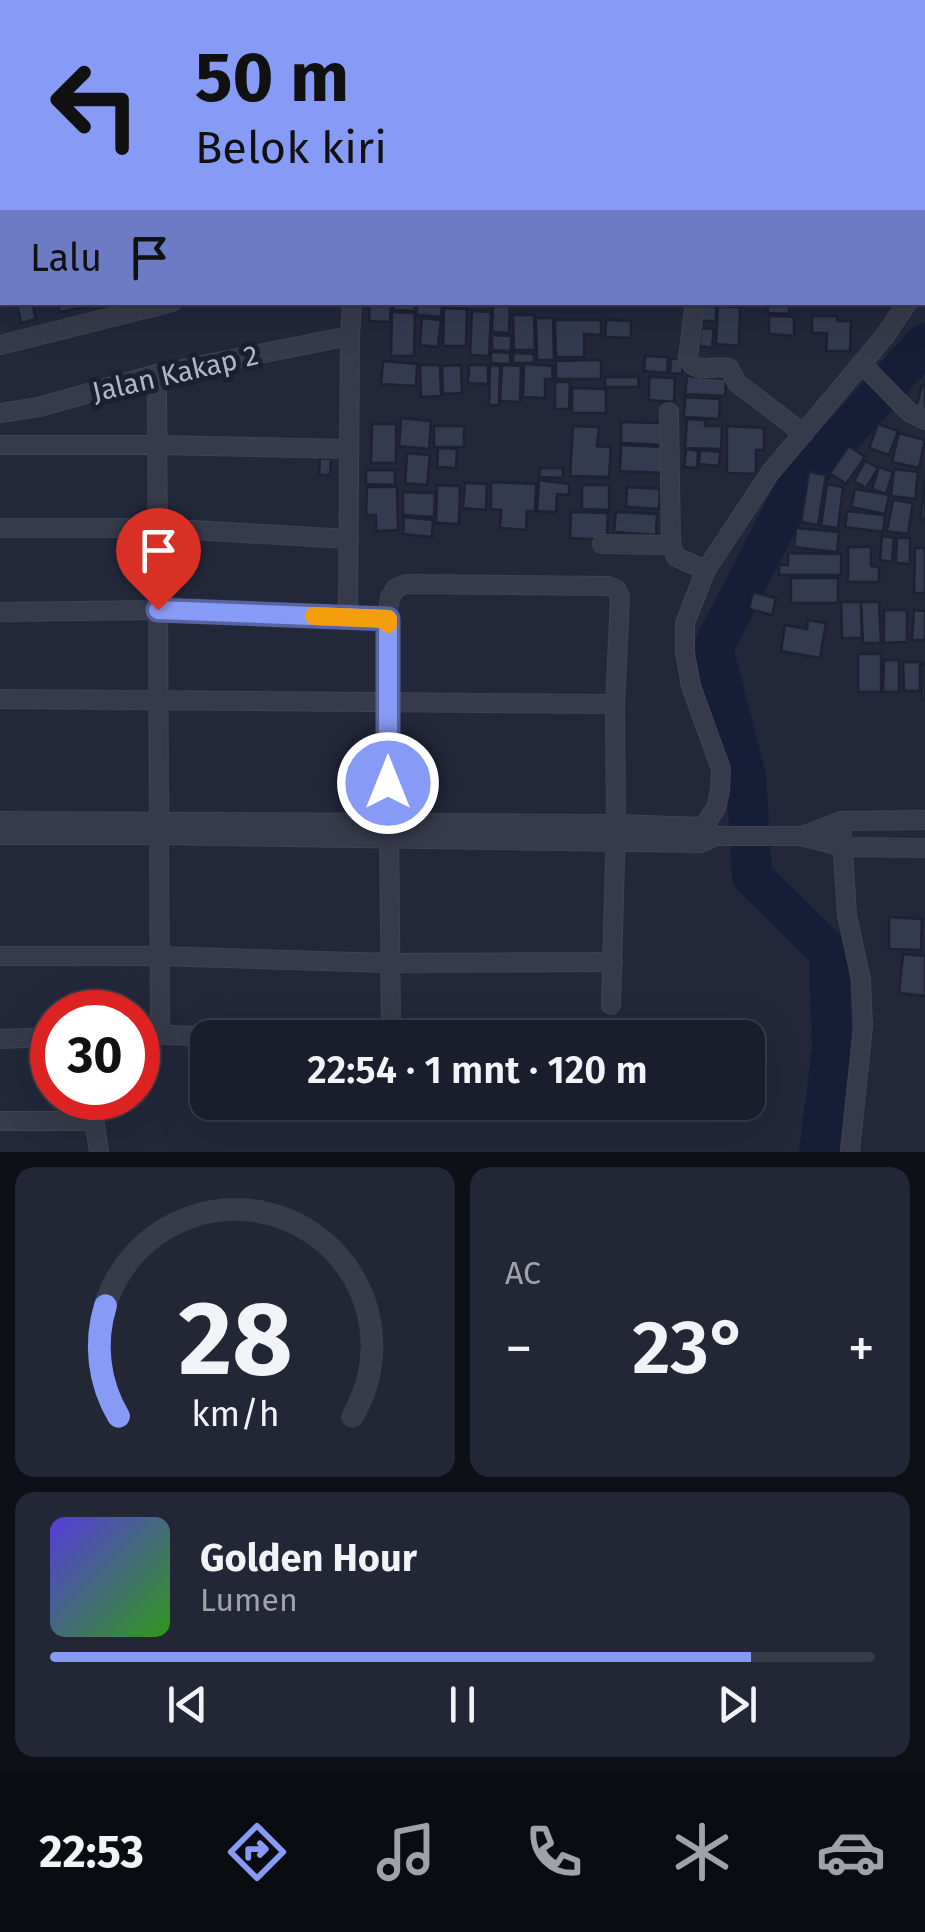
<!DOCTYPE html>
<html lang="id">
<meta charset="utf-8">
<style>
body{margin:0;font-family:"Fira Sans",sans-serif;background:#232634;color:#f1f3f6;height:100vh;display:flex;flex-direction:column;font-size:38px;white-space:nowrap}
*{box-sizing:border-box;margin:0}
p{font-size:32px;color:#9fa2a9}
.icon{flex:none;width:55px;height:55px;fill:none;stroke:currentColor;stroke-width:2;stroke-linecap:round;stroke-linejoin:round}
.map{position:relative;height:1152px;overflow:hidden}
.sheet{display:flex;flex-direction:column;gap:15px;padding:15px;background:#0e1018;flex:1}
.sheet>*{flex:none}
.guide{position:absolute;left:0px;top:0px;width:925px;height:305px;box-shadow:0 10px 40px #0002,0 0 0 2px #383b48;background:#879af5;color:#111;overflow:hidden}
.speed{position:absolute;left:30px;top:990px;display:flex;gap:20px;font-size:50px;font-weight:700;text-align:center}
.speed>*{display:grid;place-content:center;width:130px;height:130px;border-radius:50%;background:#1a1d2c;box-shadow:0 10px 40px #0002,0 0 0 2px #383b48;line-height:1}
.speed .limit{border:15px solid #d22;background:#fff;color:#111}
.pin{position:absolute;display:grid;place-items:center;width:85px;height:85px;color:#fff;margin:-102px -42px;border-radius:50% 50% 50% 0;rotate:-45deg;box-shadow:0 0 10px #0007}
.pin .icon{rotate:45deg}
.me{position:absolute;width:110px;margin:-55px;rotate:0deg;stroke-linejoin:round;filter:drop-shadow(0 0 8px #0008)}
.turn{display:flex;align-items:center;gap:35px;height:210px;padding:0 30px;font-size:45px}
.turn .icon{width:130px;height:130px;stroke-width:2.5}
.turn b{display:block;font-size:70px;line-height:85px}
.then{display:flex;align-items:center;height:95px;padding:0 30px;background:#0003;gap:20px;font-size:38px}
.big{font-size:75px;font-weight:600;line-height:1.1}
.sheet .tile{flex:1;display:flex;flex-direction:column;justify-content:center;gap:15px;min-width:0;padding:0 35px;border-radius:20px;background:#232634}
.sheet .dial{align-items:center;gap:0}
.dial svg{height:260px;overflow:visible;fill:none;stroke:#383b48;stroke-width:7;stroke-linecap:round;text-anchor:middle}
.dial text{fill:#f1f3f6;stroke:none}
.song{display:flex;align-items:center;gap:30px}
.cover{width:120px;height:120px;border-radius:15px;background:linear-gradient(135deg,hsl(250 70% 55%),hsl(110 70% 35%))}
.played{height:10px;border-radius:5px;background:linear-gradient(90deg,#879af5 85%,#383b48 85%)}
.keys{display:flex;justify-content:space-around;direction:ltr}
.heat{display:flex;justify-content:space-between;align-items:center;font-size:55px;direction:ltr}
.sheet .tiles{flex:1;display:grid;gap:15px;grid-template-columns:1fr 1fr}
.tile:last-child{grid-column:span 2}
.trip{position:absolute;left:190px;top:1020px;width:575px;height:100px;border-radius:20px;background:#1a1d2c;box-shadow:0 10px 40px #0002,0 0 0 2px #383b48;font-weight:600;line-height:100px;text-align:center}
.dock{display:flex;height:160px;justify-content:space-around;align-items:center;background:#0a0c12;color:#9fa2a9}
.dock .icon{width:70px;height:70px}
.dock .active{color:#879af5}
.dock b{font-size:45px;color:#f1f3f6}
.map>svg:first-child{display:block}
</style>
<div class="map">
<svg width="925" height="1152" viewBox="0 0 925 1152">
<rect width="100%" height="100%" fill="#22273a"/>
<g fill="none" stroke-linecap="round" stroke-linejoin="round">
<polyline stroke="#161d37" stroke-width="40" points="819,1152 832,1050 829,952 752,876 746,777 713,648 796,487 925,343"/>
</g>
<g fill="#343a50" stroke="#1d2131" stroke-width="2.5">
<polygon points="25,302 32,302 36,319 21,323 17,304"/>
<polygon points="58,302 87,302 88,306 60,312"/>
<polygon points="370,302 391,302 390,322 369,321"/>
<polygon points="393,302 415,302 415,311 393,310"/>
<polygon points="417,302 442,302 441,317 417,315"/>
<polygon points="493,302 510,303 509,333 492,332"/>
<polygon points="768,302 790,302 789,314 768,313"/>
<rect x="699" y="306" width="17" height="15"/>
<polygon points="718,306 740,307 739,346 716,344"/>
<polygon points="444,308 467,309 466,346 443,346"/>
<polygon points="472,311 491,312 489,356 470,355"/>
<polygon points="392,312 415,313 414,356 391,356"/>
<polygon points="513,315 534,315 535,350 514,350"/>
<polygon points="769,316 794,317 794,336 769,334"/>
<polygon points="812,316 837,316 837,321 851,321 850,351 826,351 827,333 812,333"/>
<polygon points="422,318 441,320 438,347 420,345"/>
<polygon points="536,318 553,318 554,360 537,360"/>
<polygon points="555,320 601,320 601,335 584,334 584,357 556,357"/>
<polygon points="606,320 631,321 631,338 605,337"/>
<polygon points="701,328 714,329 712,348 699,346"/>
<polygon points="492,335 511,336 511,351 492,350"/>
<polygon points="491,352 510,353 510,364 491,363"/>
<polygon points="513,353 534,354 534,363 513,363"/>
<polygon points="645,356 668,357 667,373 644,371"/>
<polygon points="671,359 683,359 682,374 670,373"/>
<polygon points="601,360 601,379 556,379 556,361"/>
<polygon points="383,361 417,364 416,386 381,384"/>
<polygon points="524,364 552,366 553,379 545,379 545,398 523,397"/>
<polygon points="420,365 440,365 441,396 421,397"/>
<polygon points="461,365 462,393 443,394 442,366"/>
<polygon points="469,365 488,365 488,384 468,383"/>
<polygon points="490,365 500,366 499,405 489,405"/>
<polygon points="502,365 521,366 520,402 500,401"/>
<polygon points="687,376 726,379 725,396 685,394"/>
<polygon points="605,377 638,377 639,387 605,387"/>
<polygon points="649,377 675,378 674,402 649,400"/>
<polygon points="555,382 570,382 569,409 555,409"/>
<polygon points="922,385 925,385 925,414 915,412"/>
<polygon points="572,388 606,389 606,413 572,413"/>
<polygon points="685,397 720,399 719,419 684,417"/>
<polygon points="401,418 431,421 429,449 399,446"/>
<polygon points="687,419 705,420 705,426 722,426 721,449 685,448"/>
<polygon points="621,422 661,423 661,445 621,443"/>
<polygon points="372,424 396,424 396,463 371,463"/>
<polygon points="878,424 898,431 889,455 869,448"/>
<rect x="434" y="426" width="30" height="21"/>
<polygon points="573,426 599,427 597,446 611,447 609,477 570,476"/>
<polygon points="727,426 764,428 764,450 756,450 756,474 727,473"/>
<polygon points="899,433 925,440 919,468 892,462"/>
<polygon points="621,445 665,447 664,473 620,471"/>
<polygon points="849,446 865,457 846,484 830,473"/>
<polygon points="438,448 457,449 456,468 437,467"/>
<polygon points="686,449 698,451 697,468 684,467"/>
<polygon points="700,450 720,452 719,466 699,464"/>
<polygon points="407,453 430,455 427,485 405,483"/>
<polygon points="320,458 331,459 330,475 319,475"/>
<polygon points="865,461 878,468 866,488 854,481"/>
<polygon points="879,467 893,472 886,494 872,489"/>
<polygon points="540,468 563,468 563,478 539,477"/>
<polygon points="894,469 918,472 915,499 891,496"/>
<polygon points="366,470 395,470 395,485 366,484"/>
<polygon points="809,472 826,475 818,525 801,522"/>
<polygon points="539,480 569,484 569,495 557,494 556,512 537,511"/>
<polygon points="924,481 925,482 925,519 921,519"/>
<polygon points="491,482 536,484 535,511 527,511 526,530 500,528 501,510 491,509"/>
<polygon points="465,483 487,484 486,510 463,508"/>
<polygon points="827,484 843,487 838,528 821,526"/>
<polygon points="437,485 460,486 459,524 436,523"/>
<polygon points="582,485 609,485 609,510 582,509"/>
<polygon points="367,487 397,487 398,530 376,531 376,515 366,515"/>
<polygon points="627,487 660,489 659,509 626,507"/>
<polygon points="855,489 889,495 885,514 851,507"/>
<polygon points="403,492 435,493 434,517 403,515"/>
<polygon points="893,500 913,503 908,534 887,531"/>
<polygon points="847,511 885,515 883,532 845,527"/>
<polygon points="571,512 608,513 607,540 570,538"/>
<polygon points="616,512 657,514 656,535 614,532"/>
<polygon points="404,517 433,520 432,537 403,534"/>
<polygon points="796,528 839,532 837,552 794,547"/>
<polygon points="882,536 894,538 892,562 880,560"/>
<polygon points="897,538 910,538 910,564 896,563"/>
<polygon points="848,547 871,547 871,566 879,567 879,582 848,582"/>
<polygon points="915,548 925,548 925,593 914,593"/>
<polygon points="788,553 841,554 841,575 779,575 779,565 788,565"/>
<rect x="791" y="578" width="47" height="25"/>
<polygon points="753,592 776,598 772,615 749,609"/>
<polygon points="841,602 861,602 862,638 842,638"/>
<polygon points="861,602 879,602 881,643 863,643"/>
<polygon points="884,610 907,610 907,642 884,643"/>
<polygon points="914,610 925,611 925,640 912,640"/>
<polygon points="808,620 826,623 820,658 781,651 785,625 807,629"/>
<rect x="858" y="654" width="23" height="38"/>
<polygon points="884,660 899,660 899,692 883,692"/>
<polygon points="903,662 920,662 920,691 904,691"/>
<rect x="922" y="664" width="3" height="35"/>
<polygon points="889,917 922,919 921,950 889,949"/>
<polygon points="903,954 925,956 925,996 899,993"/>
</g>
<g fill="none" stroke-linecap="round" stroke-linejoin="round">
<g stroke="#3f4353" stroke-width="20">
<g id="street">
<polyline points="652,0 652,2"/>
<polyline points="810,0 874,0"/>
<polyline points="922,143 925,144"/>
<polyline points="922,277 925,273"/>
<path d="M695,302L688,358C694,375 714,365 729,368L737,383L804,434"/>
<polyline points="0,345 172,302"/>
<polyline points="861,363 909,412 925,420"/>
<polyline points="157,374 160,1033"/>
<polyline points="669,412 671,545 676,557 706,570"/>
<polyline points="0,413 39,407 157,374 350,336"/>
<polyline points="0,445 157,445 349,449"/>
<polyline points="0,528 157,528 349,539"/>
<polyline points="602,544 671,545"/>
<polyline points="0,612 158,610 387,619"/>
<polyline points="348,617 350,336 352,302"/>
<polyline points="0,699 615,704"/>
<polyline points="0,821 616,824 703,827 716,836"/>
<polyline points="841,821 847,915 861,980 863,1026 850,1152"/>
<polyline points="0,835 157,835 701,843 716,836 801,836 844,847 925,848"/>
<polyline points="802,836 841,821 925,820"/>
<polyline points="702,838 703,827 716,808 720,791 721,769 691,686 685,653 685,623 706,570 770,473 884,337 908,302"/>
<polyline points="0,956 159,956 389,963 613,962"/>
<polyline points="138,1034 255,1038"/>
<polyline points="385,1038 391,1030 387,619 390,598 396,588 406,584 608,586 616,589 620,597 615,704 616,824 611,1005"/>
<polyline points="0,1039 52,1037"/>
<polyline points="91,1098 99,1152"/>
<polyline points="0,1121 94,1121"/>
</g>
</g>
<polyline stroke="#3d4d53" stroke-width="4" stroke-dasharray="8 8" stroke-linecap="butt" points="154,0 155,2"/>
<use href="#street" stroke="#363a4a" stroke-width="18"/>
</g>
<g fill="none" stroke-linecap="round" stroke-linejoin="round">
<g stroke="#58649f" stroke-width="25">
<polyline id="route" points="158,610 388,619 388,783"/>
</g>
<use href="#route" stroke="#879af5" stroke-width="18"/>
<polyline stroke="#f59e0b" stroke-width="18" points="314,616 388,619 388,624"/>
</g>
<g text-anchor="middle" stroke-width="10" stroke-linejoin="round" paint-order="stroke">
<g font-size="28" fill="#b1b5c6" stroke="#1b1f2f">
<text transform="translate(175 373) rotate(-13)" y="10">Jalan Kakap 2</text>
</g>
</g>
</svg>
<div class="speed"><div class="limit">30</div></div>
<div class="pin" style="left:158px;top:610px;background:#d93025"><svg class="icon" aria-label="arrive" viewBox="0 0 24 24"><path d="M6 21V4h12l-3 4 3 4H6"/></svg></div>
<svg class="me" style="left:388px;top:783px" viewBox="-20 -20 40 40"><circle r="17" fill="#879af5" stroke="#fff" stroke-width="3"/><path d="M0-11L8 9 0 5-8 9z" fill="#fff"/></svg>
<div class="trip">22:54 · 1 mnt · 120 m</div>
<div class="guide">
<div class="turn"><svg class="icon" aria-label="left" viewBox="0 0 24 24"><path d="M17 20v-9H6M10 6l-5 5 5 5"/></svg><div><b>50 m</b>Belok kiri</div></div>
<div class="then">Lalu<svg class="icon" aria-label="arrive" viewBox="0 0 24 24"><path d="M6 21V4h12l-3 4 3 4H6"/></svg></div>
</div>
</div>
<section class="sheet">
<div class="tiles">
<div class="tile dial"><svg viewBox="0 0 100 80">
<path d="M14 69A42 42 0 1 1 86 69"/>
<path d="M14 69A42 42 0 0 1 10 35" stroke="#879af5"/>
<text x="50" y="56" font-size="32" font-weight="700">28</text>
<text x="50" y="72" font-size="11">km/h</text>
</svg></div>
<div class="tile"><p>AC</p>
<div class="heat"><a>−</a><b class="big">23°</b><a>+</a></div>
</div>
<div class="tile">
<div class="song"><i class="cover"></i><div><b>Golden Hour</b><p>Lumen</p></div></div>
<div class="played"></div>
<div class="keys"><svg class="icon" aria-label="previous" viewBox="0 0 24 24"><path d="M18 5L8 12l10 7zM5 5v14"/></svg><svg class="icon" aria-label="pause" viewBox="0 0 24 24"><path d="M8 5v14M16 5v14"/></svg><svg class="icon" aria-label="next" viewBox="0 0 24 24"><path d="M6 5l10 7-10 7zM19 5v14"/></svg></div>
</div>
</div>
</section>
<nav class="dock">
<b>22:53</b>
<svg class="icon active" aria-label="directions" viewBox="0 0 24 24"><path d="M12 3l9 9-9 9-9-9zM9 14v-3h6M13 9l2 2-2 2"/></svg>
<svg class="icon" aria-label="music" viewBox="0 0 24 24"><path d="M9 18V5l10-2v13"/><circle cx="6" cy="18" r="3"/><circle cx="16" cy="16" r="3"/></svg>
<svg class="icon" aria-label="phone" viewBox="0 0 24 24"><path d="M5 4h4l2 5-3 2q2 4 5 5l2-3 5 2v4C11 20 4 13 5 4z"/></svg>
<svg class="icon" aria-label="climate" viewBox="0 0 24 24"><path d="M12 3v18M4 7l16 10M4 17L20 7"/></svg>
<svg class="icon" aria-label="car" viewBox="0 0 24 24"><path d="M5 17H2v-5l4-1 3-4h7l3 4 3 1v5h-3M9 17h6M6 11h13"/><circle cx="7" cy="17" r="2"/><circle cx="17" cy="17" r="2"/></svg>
</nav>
